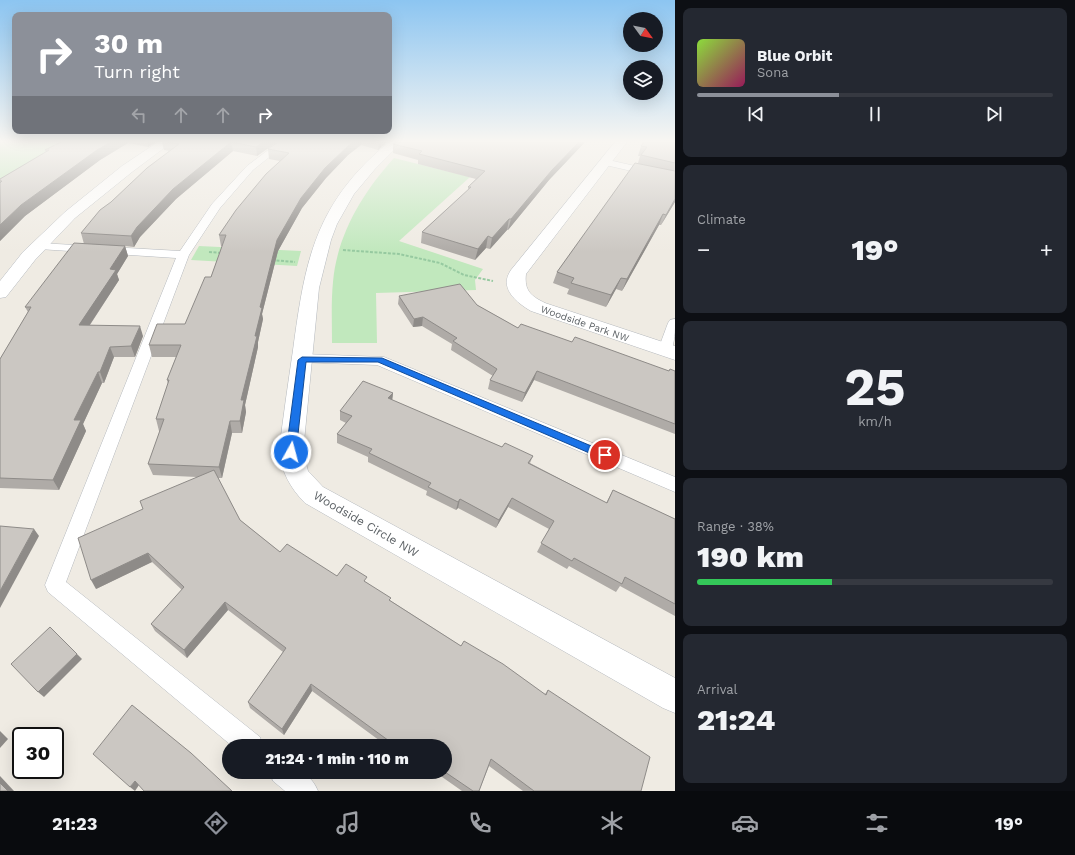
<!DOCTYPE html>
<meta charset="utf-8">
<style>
body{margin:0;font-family:"Work Sans",sans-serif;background:#242831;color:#f1f3f6;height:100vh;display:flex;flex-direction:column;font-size:15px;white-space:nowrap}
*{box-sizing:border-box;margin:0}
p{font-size:13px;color:#9ea1a6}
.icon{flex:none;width:22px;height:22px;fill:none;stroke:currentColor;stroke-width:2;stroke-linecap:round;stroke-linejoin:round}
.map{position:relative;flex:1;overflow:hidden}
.sheet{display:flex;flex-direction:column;gap:8px;padding:8px;background:#0d0f14;width:400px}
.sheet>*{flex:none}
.guide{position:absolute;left:12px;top:12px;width:380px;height:122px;border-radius:8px;box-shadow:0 4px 16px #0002;background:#8c9099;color:#fff;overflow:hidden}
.needle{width:26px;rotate:123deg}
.fabs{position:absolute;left:623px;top:12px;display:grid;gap:8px}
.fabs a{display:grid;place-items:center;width:40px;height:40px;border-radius:50%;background:#171b24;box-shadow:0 4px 16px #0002;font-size:20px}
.speed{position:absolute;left:12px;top:727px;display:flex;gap:8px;font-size:20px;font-weight:700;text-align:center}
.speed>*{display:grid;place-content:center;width:52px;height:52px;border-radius:50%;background:#171b24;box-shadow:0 4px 16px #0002;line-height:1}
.speed .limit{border:2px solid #111;border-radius:6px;background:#fff;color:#111}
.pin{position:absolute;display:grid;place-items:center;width:34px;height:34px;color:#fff;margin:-17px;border:2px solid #fff;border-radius:50%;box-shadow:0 1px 4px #0007}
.me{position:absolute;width:44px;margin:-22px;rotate:7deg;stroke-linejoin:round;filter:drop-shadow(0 0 3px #0008)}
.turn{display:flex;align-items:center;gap:14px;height:84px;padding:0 16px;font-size:18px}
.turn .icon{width:52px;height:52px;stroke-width:2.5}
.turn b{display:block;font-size:28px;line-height:34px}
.lanes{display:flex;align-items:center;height:38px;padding:0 16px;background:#0003;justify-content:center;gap:20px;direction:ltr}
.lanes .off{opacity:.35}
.big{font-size:30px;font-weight:800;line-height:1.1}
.sheet .tile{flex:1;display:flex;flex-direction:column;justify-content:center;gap:6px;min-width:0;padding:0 14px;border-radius:8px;background:#242831}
.sheet .dial{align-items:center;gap:0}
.dial b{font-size:52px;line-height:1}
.song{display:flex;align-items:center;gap:12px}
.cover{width:48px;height:48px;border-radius:6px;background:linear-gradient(135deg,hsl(90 70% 55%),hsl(330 70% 35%))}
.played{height:4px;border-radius:2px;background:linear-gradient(90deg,#8c9099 40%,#363941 40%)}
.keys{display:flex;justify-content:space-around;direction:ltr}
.heat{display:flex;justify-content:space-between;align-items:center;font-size:22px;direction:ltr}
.charge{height:6px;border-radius:3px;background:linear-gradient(90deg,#34c759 38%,#363941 0)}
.trip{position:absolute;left:222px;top:739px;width:230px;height:40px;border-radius:20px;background:#171b24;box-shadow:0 4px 16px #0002;font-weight:800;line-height:40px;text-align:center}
.menu{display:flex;height:64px;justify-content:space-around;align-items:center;background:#090b0e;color:#9ea1a6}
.menu .icon{width:28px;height:28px}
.menu .on{color:#8c9099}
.menu b{font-size:18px;color:#f1f3f6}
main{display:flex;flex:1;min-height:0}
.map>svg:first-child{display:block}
</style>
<main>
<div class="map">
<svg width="675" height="791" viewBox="0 0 675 791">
<rect width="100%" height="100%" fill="#efebe3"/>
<g fill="#c1e8bd">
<polygon points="0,142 62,142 0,181"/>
<path d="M394,158L470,177L399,241L483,269L475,280L476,290L376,293L377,343H332C332,323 331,302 333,282C337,235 363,192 394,158Z"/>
<polygon points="199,246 301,251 297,266 191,260"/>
</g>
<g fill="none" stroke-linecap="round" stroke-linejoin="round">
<g stroke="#b5b9be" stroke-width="1">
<g id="lane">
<polygon points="279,142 288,142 253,170 220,208 189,255 66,582 260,737 263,746 232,746 48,592 45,585 176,258 39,249 33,246 39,243 180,251 212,204 247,166"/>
<polygon points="604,159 675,175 675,181 601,164 601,160"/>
<path d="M675,319C675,331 675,343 670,353H660L658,350L668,323L670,320Z"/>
<polygon points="302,354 384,357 675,477 675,492 377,365 297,362 295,359 297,356"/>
<path d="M270,772C292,772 308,767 318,791H285L273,781Z"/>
</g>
</g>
<g stroke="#b5b9be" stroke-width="1">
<g id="street">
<polygon points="158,142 172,142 132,172 75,218 35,260 6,297 0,298 0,281 23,252 65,212 122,166"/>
<path d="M389,142H402L375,169L354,194L337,224L331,240L319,288L303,452L308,471L323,487L675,678V713L663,708L305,503C290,488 282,472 279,452C283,418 288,384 293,350C305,260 315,203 389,142Z"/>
<path d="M615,142H627L526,274C524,291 531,296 545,303L675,346V360L531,311C517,303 498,288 511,270Z"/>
</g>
</g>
<g stroke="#96c9a0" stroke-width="2" stroke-dasharray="3 1.5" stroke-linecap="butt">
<polyline points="343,250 399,254 440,263 464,275 493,281"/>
<polyline points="209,252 222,253"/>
<polyline points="272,260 295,262"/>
</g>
<use href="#lane" fill="#fff" fill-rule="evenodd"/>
<use href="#street" fill="#fff" fill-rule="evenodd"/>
</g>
<g fill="#afaba7">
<polygon points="61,142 156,142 148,147 128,143 100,160 25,216 0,241 0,179 46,152 45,150"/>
<polygon points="162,142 277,142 257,156 233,151 176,199 140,237 134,247 125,246 128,256 117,274 119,280 90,325 143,336 135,357 114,357 104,383 102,383 83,424 86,431 59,490 0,488 0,359 28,312 25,307 84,244 81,233 111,202 169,151 164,150"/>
<polygon points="278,142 387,142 378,150 361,145 348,155 326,178 302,208 278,251 262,314 263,319 258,342 258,347 245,405 246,412 242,433 232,433 222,478 218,478 240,520 280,552 337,576 366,582 391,601 461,646 545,694 548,690 641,791 523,791 489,766 479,791 462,791 435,772 445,772 445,746 399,746 398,745 398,746 387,746 312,691 284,735 250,708 248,702 283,652 228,610 187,658 155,631 151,624 182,590 152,562 96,589 143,509 197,477 153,475 148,464 160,431 159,431 156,419 168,384 167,380 176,357 152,357 149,345 185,324 211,277 222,246 221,246 219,235 280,161 269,159 268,149"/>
<polygon points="396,142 585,142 549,180 508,230 507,230 490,249 486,248 475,260 421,243 422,232 468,190 468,187 476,179 418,164 418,160 393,153 393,144"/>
<polygon points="675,142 675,202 661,225 659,225 622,291 616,289 606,307 567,294 569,289 553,283 557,272 638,163 640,156 638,156 641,146"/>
<polygon points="399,296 477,305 518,328 572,342 669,371 675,371 675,434 534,380 522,402 488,389 490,380 493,376 451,350 452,344 422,326 413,327 398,304"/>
<polygon points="393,393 392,400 502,447 533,456 530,463 606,503 613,490 675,519 675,616 620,586 616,592 569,566 567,569 537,552 549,529 508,507 496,528 458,508 456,510 426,495 427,491 368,462 368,457 337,443 337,434 346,423 340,420 340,411"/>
</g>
<g fill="#8e8b88">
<polygon points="111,142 127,142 128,143 100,160 25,216 0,241 0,225 21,205 97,150"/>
<polygon points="147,142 156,142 148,147"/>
<polygon points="231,142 233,151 176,199 140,237 134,247 131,236 137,227 173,189"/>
<polygon points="263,142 277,142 257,156 256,147"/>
<polygon points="353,142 361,142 361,145 348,155 326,178 302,208 278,251 262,314 263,319 258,342 258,347 245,405 246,412 242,433 240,421 241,400 260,307 277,240 301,198 325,168 348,146"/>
<polygon points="379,142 387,142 378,150"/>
<polygon points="579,142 585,142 549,180 508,230 511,219 552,170"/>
<polygon points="675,199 675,202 661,225 666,215"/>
<polygon points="663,214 659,225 622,291 627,279"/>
<polygon points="509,219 507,230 490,249 492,238"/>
<polygon points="488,236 486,248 475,260 478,249"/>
<polygon points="125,246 128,256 117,274 119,280 83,335 79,325 110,269"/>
<polygon points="621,278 616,289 606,307 611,295"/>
<polygon points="423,317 422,326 413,327 414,319"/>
<polygon points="140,326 143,336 135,357 131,346"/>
<polygon points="110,347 114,357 104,383 100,372"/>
<polygon points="537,371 534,380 522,402 525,393"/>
<polygon points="98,372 102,383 83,424 86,431 59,490 53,480 74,420"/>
<polygon points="393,393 392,402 388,398"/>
<polygon points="230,421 232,433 222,478 219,467"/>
<polygon points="512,498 508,507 496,528 499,520"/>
<polygon points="460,499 458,508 456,510 458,502"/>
<polygon points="34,529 39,536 0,608 0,591"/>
<polygon points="148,553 152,562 96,589 91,580"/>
<polygon points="225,602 228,610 187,658 184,650"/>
<polygon points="77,654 82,659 44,697 38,692"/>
<polygon points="311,684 312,691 284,735 282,729"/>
<polygon points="0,731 8,739 0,748"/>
<polygon points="0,776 14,791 8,791 0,783"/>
<polygon points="135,781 139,785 135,791 130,787"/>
</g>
<g fill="#cbc7c2" stroke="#8e8b88">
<polygon points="61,142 111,142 97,150 21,205 0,225 0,183 2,181 0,181 0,179 49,150 45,150"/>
<polygon points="168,142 231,142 173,189 137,227 131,236 81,233 100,210 111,202 147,168 179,144"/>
<polygon points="232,142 263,142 256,147"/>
<polygon points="278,142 353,142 348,146 325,168 301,198 277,240 260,307 262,308 255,336 257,336 241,400 244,400 240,421 230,421 219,467 148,464 164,419 156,419 169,380 167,380 181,345 149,345 157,324 185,324 205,277 211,277 226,235 219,235 236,210 266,174 289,153 268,149"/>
<polygon points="396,142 579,142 552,170 511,219 509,219 492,238 488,236 478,249 422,232 471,187 468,187 485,171 419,154 422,151 393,144"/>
<polygon points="644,142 675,142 675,163 641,155 647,147 641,146"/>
<polygon points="635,163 675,171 675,199 666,215 663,214 627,279 621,278 611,295 571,283 574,278 557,272"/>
<polygon points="74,243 125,246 110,269 116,270 79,325 140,326 131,346 110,347 100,372 98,372 74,420 81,420 53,480 0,478 0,359 31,307 25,307"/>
<polygon points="460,284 477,305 518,328 521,324 572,342 575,337 669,371 670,369 675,371 675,424 537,371 525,393 490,380 497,369 453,341 457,338 423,317 414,319 399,296"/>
<polygon points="363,381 393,393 388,398 502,447 505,443 533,456 528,463 607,503 613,490 675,519 675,604 625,577 622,584 574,558 572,561 541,543 554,521 512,498 499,520 460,499 458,502 428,487 431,483 369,453 372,449 337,434 352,416 340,411"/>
<polygon points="214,470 240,520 280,552 287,544 337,576 346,564 367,577 364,581 391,598 389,600 461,646 464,641 503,664 546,695 548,690 650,757 641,791 534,791 491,759 479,791 473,791 445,772 445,746 409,746 400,740 396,746 311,684 282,729 248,702 286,648 225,602 184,650 151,624 184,587 148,553 91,580 78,538 143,509 140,501"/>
<polygon points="0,526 34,529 0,591"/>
<polygon points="50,627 77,654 38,692 11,664"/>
<polygon points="132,705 191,753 232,791 144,791 135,781 130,787 93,754"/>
<polygon points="0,783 8,791 0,791"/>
</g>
<linearGradient id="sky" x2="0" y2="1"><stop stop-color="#8cc5f1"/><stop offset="0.56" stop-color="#f8f6f2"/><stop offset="1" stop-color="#f8f6f2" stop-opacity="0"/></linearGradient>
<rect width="675" height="252" fill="url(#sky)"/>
<polygon fill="#1a73e8" stroke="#114b97" points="302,357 382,358 608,453 610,455 608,458 601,458 378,362 306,362 296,452 291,456 286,452 298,360"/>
<g text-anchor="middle" stroke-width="3" stroke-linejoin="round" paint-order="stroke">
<g font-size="10" fill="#5b6064" stroke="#fff">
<text transform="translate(585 323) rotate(19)" y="4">Woodside Park NW</text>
</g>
<g font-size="12" fill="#5b6064" stroke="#fff">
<text transform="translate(366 524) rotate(30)" y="4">Woodside Circle NW</text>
</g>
</g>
</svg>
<div class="fabs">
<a><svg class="needle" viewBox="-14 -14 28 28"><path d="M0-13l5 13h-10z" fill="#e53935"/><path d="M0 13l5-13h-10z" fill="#9ea1a6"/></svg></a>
<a><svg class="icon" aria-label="layers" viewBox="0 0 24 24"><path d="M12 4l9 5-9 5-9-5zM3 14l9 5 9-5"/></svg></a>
</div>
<div class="speed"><div class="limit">30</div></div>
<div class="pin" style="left:605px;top:455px;background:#d93025"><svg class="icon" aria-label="arrive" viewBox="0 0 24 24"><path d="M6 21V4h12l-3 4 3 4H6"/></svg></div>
<svg class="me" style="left:291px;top:452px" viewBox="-20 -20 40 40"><circle r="17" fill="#1a73e8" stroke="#fff" stroke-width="3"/><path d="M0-11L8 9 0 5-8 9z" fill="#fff"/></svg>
<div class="trip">21:24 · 1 min · 110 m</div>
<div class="guide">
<div class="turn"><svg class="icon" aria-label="right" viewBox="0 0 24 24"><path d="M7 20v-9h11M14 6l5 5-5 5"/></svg><div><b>30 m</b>Turn right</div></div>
<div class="lanes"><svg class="icon off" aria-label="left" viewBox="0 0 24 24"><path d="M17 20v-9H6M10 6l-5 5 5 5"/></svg><svg class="icon off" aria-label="ahead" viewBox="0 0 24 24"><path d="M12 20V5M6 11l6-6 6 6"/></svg><svg class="icon off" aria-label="ahead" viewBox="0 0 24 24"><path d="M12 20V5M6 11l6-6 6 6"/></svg><svg class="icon" aria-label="right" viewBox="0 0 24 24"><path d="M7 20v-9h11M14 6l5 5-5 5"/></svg></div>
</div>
</div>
<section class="sheet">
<div class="tile">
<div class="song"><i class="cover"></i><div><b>Blue Orbit</b><p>Sona</p></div></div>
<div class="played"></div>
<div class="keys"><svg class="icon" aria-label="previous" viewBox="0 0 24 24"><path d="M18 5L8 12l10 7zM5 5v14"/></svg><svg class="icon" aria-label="pause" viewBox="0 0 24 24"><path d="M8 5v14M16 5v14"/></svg><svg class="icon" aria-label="next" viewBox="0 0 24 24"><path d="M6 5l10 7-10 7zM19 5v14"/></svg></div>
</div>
<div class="tile"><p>Climate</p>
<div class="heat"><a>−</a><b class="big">19°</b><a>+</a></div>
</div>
<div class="tile dial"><b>25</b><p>km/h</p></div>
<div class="tile"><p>Range · 38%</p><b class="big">190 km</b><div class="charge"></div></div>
<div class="tile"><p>Arrival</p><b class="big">21:24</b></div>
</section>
</main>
<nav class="menu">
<b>21:23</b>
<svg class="icon on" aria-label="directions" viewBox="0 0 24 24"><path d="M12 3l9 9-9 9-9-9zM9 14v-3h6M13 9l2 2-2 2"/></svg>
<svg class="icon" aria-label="music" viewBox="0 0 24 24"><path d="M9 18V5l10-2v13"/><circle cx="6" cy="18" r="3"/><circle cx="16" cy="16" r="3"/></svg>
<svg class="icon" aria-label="phone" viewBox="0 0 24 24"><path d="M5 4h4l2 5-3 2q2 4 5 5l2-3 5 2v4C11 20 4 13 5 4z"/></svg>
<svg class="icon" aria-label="climate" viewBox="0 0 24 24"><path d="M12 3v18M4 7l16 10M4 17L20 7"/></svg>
<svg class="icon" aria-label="car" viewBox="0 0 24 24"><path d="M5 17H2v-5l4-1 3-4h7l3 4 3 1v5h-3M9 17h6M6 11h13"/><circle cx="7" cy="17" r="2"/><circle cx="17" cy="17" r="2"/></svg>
<svg class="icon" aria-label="filters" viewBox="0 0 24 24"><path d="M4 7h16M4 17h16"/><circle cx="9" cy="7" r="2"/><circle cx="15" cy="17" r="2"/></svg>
<b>19°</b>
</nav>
